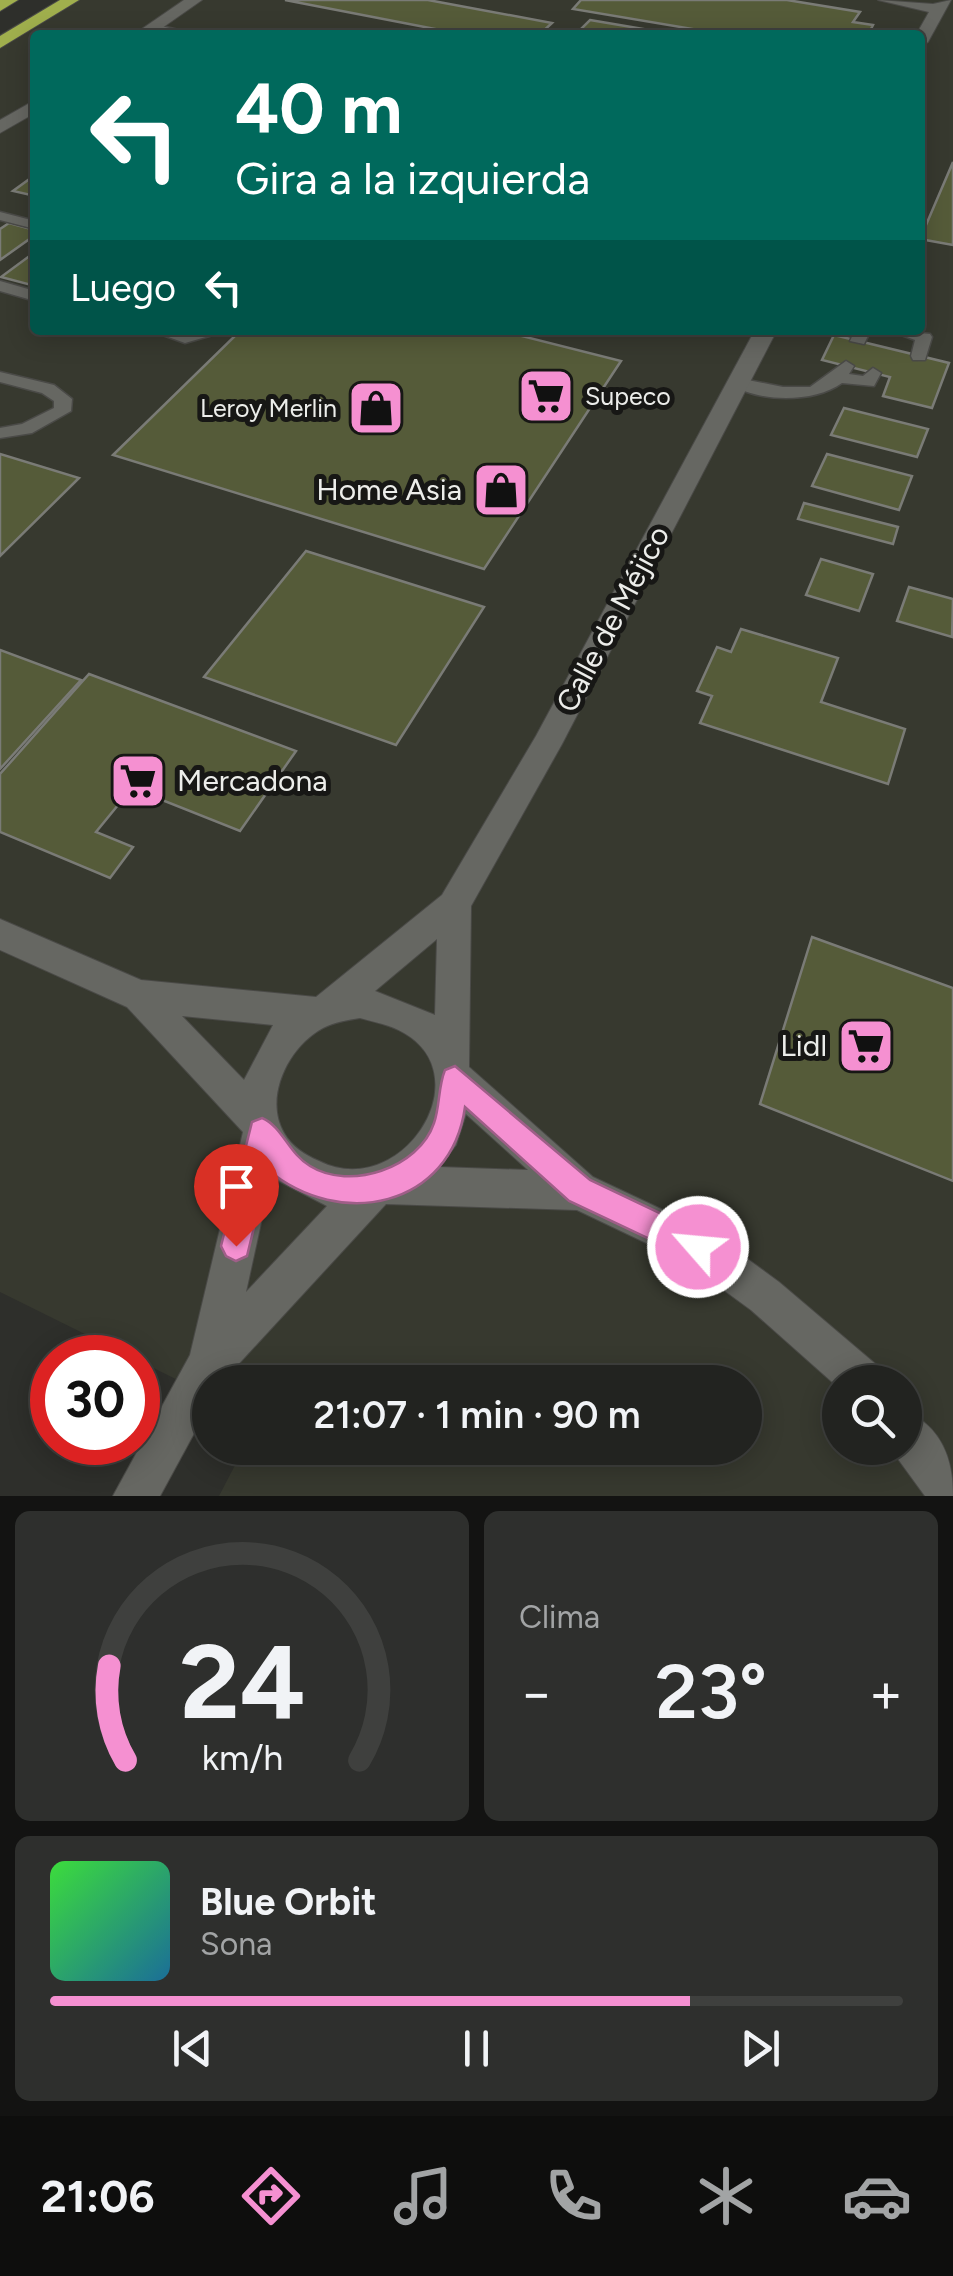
<!DOCTYPE html>
<html lang="es">
<meta charset="utf-8">
<style>
body{margin:0;font-family:Figtree,sans-serif;background:#2e2f2d;color:#f1f3f6;height:100vh;display:flex;flex-direction:column;font-size:38px;white-space:nowrap}
*{box-sizing:border-box;margin:0}
p{font-size:32px;color:#a2a4a5}
.icon{flex:none;width:55px;height:55px;fill:none;stroke:currentColor;stroke-width:2;stroke-linecap:round;stroke-linejoin:round}
.map{position:relative;height:1496px;overflow:hidden}
.panel{display:flex;flex-direction:column;gap:15px;padding:15px;background:#131312;flex:1}
.panel>*{flex:none}
.top-card{position:absolute;left:30px;top:30px;width:895px;height:305px;border-radius:10px;box-shadow:0 5px 25px #0003,0 0 0 2px #3f403e;background:#00695c;color:#fff;overflow:hidden}
.tools{position:absolute;left:822px;top:1365px;display:grid;gap:20px}
.tools a{display:grid;place-items:center;width:100px;height:100px;border-radius:50%;background:#222320;box-shadow:0 5px 25px #0003,0 0 0 2px #3f403e;font-size:50px}
.speed{position:absolute;left:30px;top:1335px;display:flex;gap:20px;font-size:50px;font-weight:700;text-align:center}
.speed>*{display:grid;place-content:center;width:130px;height:130px;border-radius:50%;background:#222320;box-shadow:0 5px 25px #0003,0 0 0 2px #3f403e;line-height:1}
.speed .limit{border:15px solid #d22;background:#fff;color:#111}
.pin{position:absolute;display:grid;place-items:center;width:85px;height:85px;color:#fff;margin:-102px -42px;border-radius:50% 50% 50% 0;rotate:-45deg;box-shadow:0 0 10px #0007}
.pin .icon{rotate:45deg}
.me{position:absolute;width:110px;margin:-55px;rotate:297deg;stroke-linejoin:round;filter:drop-shadow(0 0 8px #0008)}
.turn{display:flex;align-items:center;gap:35px;height:210px;padding:0 40px;font-size:45px}
.turn .icon{width:130px;height:130px;stroke-width:2.5}
.turn b{display:block;font-size:70px;line-height:85px}
.then{display:flex;align-items:center;height:95px;padding:0 40px;background:#0003;gap:20px;font-size:38px}
.big{font-size:75px;font-weight:600;line-height:1.1}
.panel .widget{flex:1;display:flex;flex-direction:column;justify-content:center;gap:15px;min-width:0;padding:0 35px;border-radius:15px;background:#2e2f2d}
.panel .dial{align-items:center;gap:0}
.dial svg{height:260px;overflow:visible;fill:none;stroke:#3f403e;stroke-width:7;stroke-linecap:round;text-anchor:middle}
.dial text{fill:#f1f3f6;stroke:none}
.song{display:flex;align-items:center;gap:30px}
.cover{width:120px;height:120px;border-radius:15px;background:linear-gradient(135deg,hsl(120 70% 55%),hsl(200 70% 35%))}
.played{height:10px;border-radius:5px;background:linear-gradient(90deg,#f590d1 75%,#3f403e 75%)}
.keys{display:flex;justify-content:space-around;direction:ltr}
.heat{display:flex;justify-content:space-between;align-items:center;font-size:55px;direction:ltr}
.panel .tiles{flex:1;display:grid;gap:15px;grid-template-columns:1fr 1fr}
.widget:last-child{grid-column:span 2}
.trip{position:absolute;left:192px;top:1365px;width:570px;height:100px;border-radius:50px;background:#222320;box-shadow:0 5px 25px #0003,0 0 0 2px #3f403e;font-weight:600;line-height:100px;text-align:center}
.dock{display:flex;height:160px;justify-content:space-around;align-items:center;background:#0e0e0d;color:#a2a4a5}
.dock .icon{width:70px;height:70px}
.dock .active{color:#f590d1}
.dock b{font-size:45px;color:#f1f3f6}
.map>svg:first-child{display:block}
</style>
<div class="map">
<svg width="953" height="1496" viewBox="0 0 953 1496">
<rect width="100%" height="100%" fill="#2e2f2b"/>
<path fill="#37392f" fill-rule="evenodd" d="M58,0H953V1496H219L244,1448H745V1382H210V1396L0,1292V34ZM35,35H920V330H35ZM840,1382H905V1448H840Z"/>
<g fill="#555b39" stroke="#7a7b76" stroke-width="2.5">
<polygon points="285,0 428,0 552,23 539,35 466,35"/>
<polygon points="581,0 787,0 860,12 853,22 873,25 868,35 728,35 573,9"/>
<polygon points="590,20 661,32 575,35"/>
<polygon points="953,162 953,245 920,239"/>
<polygon points="35,175 35,196 13,191"/>
<polygon points="9,223 35,230 35,235 0,260 0,229"/>
<polygon points="35,252 35,286 1,277"/>
<polygon points="241,330 498,330 621,361 484,569 113,455"/>
<polygon points="834,335 949,363 932,408 883,396 890,377 822,360"/>
<polygon points="844,408 928,429 917,457 831,435"/>
<polygon points="0,454 79,478 0,556"/>
<polygon points="827,454 912,476 899,510 812,486"/>
<polygon points="804,503 898,527 893,544 798,519"/>
<polygon points="306,551 484,607 396,745 204,677"/>
<polygon points="821,559 873,574 859,611 806,595"/>
<polygon points="909,587 953,599 952,637 897,621"/>
<polygon points="741,629 838,658 821,702 905,729 888,784 700,723 712,696 697,691 717,647 731,652"/>
<polygon points="0,650 81,680 0,769"/>
<polygon points="89,674 296,751 240,831 132,788 96,832 133,847 110,878 0,832 0,774"/>
<polygon points="812,937 953,988 953,1181 760,1104"/>
</g>
<g fill="none" stroke-linecap="round" stroke-linejoin="round">
<g stroke="#4a4a47" stroke-width="3">
<g id="lane">
<polygon points="152,24 183,31 185,33 171,35 148,30 148,26"/>
<polygon points="0,212 35,221 35,229 0,220"/>
<polygon points="0,281 35,291 35,301 0,291"/>
<polygon points="149,330 185,333 230,330 185,343"/>
<polygon points="855,330 871,330 864,344 850,341"/>
<polygon points="888,330 930,334 932,337 925,360 913,360 911,356 915,340"/>
<path d="M846,361L854,366L849,374L863,376L873,368L881,373L874,386L842,383C814,403 758,403 729,383L738,378L783,387H810Z"/>
<polygon points="0,372 54,385 72,399 71,411 32,433 0,438 0,428 22,424 54,408 54,401 42,393 0,382"/>
</g>
</g>
<g stroke="#4a4a47" stroke-width="2">
<g id="street">
<polygon points="184,0 202,0 152,35 133,35"/>
<polygon points="878,0 933,4 951,0 928,42 920,47 920,35 916,35 929,12"/>
<polygon points="35,100 35,113 0,133 0,120"/>
<path d="M755,330H777L562,744L471,906L469,1067L593,1177L712,1233L779,1282L879,1367L885,1382H840V1389L751,1310L684,1261L577,1210L386,1204L222,1382H210V1404L160,1496H113L190,1355L243,1132L127,1007L0,950V919L141,980L316,997L442,895L536,736ZM437,939L435,1015L375,991ZM182,1016L273,1025L244,1080ZM360,1018C374,1022 391,1025 404,1033C482,1078 400,1202 319,1161C305,1155 292,1147 284,1133C263,1097 289,1046 323,1028C334,1022 348,1020 360,1018ZM466,1114L528,1170L439,1167L456,1145ZM271,1177L327,1206L246,1292Z"/>
<path d="M905,1411C942,1427 953,1459 953,1496H925L890,1448H905Z"/>
</g>
</g>
<g stroke="#4a4a47" stroke-width="2">
<g id="highway">
<polygon points="0,0 18,0 0,11"/>
<polygon points="60,0 79,0 0,48 0,36"/>
</g>
</g>
<use href="#lane" fill="#666762" fill-rule="evenodd"/>
<use href="#street" fill="#666762" fill-rule="evenodd"/>
<use href="#highway" fill="#a0af4d" fill-rule="evenodd"/>
</g>
<path fill="#f590d1" stroke="#9f5e88" stroke-width="2.5" d="M455,1066L590,1180L708,1236L713,1247L708,1258L698,1262L569,1201L465,1107C451,1208 340,1230 268,1170L247,1256L236,1261L226,1256L221,1246L252,1122L262,1118C282,1126 289,1154 310,1166C350,1191 419,1168 434,1123C440,1106 438,1087 445,1070Z"/>
<defs>
<g id="supermarket-square" transform="scale(2.875)"><rect x="-9" y="-9" width="18" height="18" rx="4" fill="#f590d1" stroke="#171715"/><path d="M-6-5.5h2.5l.6 2H6L4.5 2H-2.5L-4.4-4H-6ZM-1.5 3.2a1.3 1.3 0 1 0 .1 0ZM3 3.2a1.3 1.3 0 1 0 .1 0Z" fill="#111"/></g>
<g id="shop-square" transform="scale(2.875)"><rect x="-9" y="-9" width="18" height="18" rx="4" fill="#f590d1" stroke="#171715"/><path d="M-5-2.5h2.3a2.7 3.5 0 0 1 5.4 0H5L5.5 6h-11ZM-1.5-2.5h3a1.5 2.3 0 0 0-3 0Z" fill="#111"/></g>
</defs>
<g fill-rule="evenodd">
<use href="#supermarket-square" x="546" y="396"/>
<use href="#shop-square" x="376" y="408"/>
<use href="#shop-square" x="501" y="490"/>
<use href="#supermarket-square" x="138" y="781"/>
<use href="#supermarket-square" x="866" y="1046"/>
</g>
<g text-anchor="middle" stroke-width="10" stroke-linejoin="round" paint-order="stroke">
<g font-size="25" fill="#ecedea" stroke="#171715" text-anchor="start">
<text x="585" y="405">Supeco</text>
<text x="337" y="417" text-anchor="end">Leroy Merlin</text>
</g>
<g font-size="30" fill="#ecedea" stroke="#171715" text-anchor="end">
<text x="462" y="500">Home Asia</text>
<text x="177" y="791" text-anchor="start">Mercadona</text>
<text x="827" y="1056">Lidl</text>
</g>
<g font-size="30" fill="#ecedea" stroke="#171715">
<text transform="translate(613 619) rotate(-62)" y="10">Calle de Méjico</text>
</g>
</g>
</svg>
<div class="tools">
<a><svg class="icon" aria-label="search" viewBox="0 0 24 24"><circle cx="10" cy="10" r="6"/><path d="M15 15l6 6"/></svg></a>
</div>
<div class="speed"><div class="limit">30</div></div>
<div class="pin" style="left:236px;top:1246px;background:#d93025"><svg class="icon" aria-label="arrive" viewBox="0 0 24 24"><path d="M6 21V4h12l-3 4 3 4H6"/></svg></div>
<svg class="me" style="left:698px;top:1247px" viewBox="-20 -20 40 40"><circle r="17" fill="#f590d1" stroke="#fff" stroke-width="3"/><path d="M0-11L8 9 0 5-8 9z" fill="#fff"/></svg>
<div class="trip">21:07 · 1 min · 90 m</div>
<div class="top-card">
<div class="turn"><svg class="icon" aria-label="left" viewBox="0 0 24 24"><path d="M17 20v-9H6M10 6l-5 5 5 5"/></svg><div><b>40 m</b>Gira a la izquierda</div></div>
<div class="then">Luego<svg class="icon" aria-label="left" viewBox="0 0 24 24"><path d="M17 20v-9H6M10 6l-5 5 5 5"/></svg></div>
</div>
</div>
<section class="panel">
<div class="tiles">
<div class="widget dial"><svg viewBox="0 0 100 80">
<path d="M14 69A42 42 0 1 1 86 69"/>
<path d="M14 69A42 42 0 0 1 9 40" stroke="#f590d1"/>
<text x="50" y="56" font-size="32" font-weight="700">24</text>
<text x="50" y="72" font-size="11">km/h</text>
</svg></div>
<div class="widget"><p>Clima</p>
<div class="heat"><a>−</a><b class="big">23°</b><a>+</a></div>
</div>
<div class="widget">
<div class="song"><i class="cover"></i><div><b>Blue Orbit</b><p>Sona</p></div></div>
<div class="played"></div>
<div class="keys"><svg class="icon" aria-label="previous" viewBox="0 0 24 24"><path d="M18 5L8 12l10 7zM5 5v14"/></svg><svg class="icon" aria-label="pause" viewBox="0 0 24 24"><path d="M8 5v14M16 5v14"/></svg><svg class="icon" aria-label="next" viewBox="0 0 24 24"><path d="M6 5l10 7-10 7zM19 5v14"/></svg></div>
</div>
</div>
</section>
<nav class="dock">
<b>21:06</b>
<svg class="icon active" aria-label="directions" viewBox="0 0 24 24"><path d="M12 3l9 9-9 9-9-9zM9 14v-3h6M13 9l2 2-2 2"/></svg>
<svg class="icon" aria-label="music" viewBox="0 0 24 24"><path d="M9 18V5l10-2v13"/><circle cx="6" cy="18" r="3"/><circle cx="16" cy="16" r="3"/></svg>
<svg class="icon" aria-label="phone" viewBox="0 0 24 24"><path d="M5 4h4l2 5-3 2q2 4 5 5l2-3 5 2v4C11 20 4 13 5 4z"/></svg>
<svg class="icon" aria-label="climate" viewBox="0 0 24 24"><path d="M12 3v18M4 7l16 10M4 17L20 7"/></svg>
<svg class="icon" aria-label="car" viewBox="0 0 24 24"><path d="M5 17H2v-5l4-1 3-4h7l3 4 3 1v5h-3M9 17h6M6 11h13"/><circle cx="7" cy="17" r="2"/><circle cx="17" cy="17" r="2"/></svg>
</nav>
